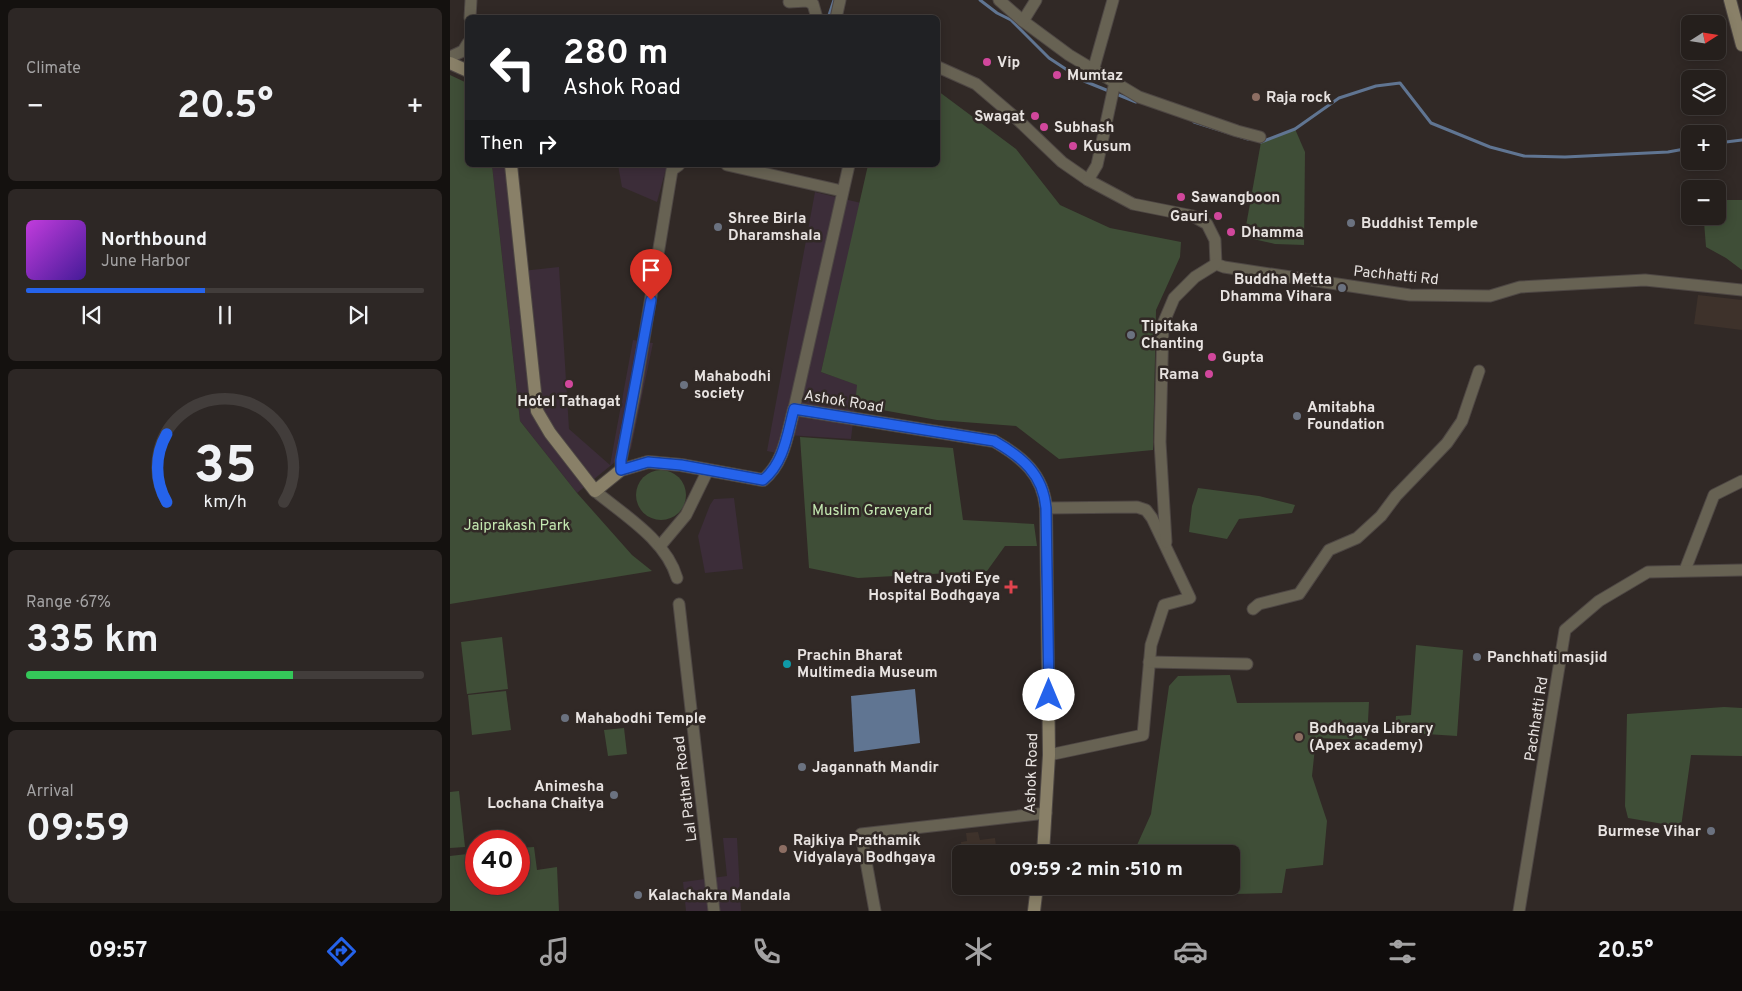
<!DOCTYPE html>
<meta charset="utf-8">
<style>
body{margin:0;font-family:Overpass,sans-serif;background:#2d2725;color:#f1f3f6;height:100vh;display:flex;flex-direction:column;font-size:19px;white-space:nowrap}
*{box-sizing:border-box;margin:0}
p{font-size:16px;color:#a3a2a3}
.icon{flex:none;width:28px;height:28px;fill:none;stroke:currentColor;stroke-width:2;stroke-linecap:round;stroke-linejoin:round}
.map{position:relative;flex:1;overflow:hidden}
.sheet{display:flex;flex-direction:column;gap:8px;padding:8px;background:#14110f;width:450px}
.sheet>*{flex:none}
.banner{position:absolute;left:15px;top:15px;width:475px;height:152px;border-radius:8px;box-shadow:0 2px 12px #0003,0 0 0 1px #423d3b;background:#202124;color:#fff;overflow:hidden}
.needle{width:32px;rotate:78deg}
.controls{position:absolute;left:1231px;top:15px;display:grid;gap:10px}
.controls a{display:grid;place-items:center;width:45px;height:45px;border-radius:8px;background:#251f1c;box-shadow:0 2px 12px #0003,0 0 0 1px #423d3b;font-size:25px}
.speed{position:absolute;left:15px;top:830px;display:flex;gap:10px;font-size:25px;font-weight:700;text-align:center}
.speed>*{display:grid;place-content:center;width:65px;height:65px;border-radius:50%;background:#251f1c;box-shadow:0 2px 12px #0003,0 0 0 1px #423d3b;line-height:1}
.speed .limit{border:8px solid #d22;background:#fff;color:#111}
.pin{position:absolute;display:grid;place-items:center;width:42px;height:42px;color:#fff;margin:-51px -21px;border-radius:50% 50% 50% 0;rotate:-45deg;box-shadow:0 0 5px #0007}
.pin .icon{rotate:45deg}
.me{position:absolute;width:55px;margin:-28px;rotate:0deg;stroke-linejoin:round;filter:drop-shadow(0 0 4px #0008)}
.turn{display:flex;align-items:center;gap:18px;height:105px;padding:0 15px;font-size:22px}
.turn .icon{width:65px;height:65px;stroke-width:2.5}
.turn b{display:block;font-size:35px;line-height:42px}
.then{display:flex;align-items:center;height:48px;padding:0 15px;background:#0003;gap:10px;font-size:19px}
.big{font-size:38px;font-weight:700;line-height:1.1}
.sheet .widget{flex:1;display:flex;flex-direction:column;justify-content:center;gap:8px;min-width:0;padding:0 18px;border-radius:8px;background:#2d2725}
.sheet .dial{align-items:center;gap:0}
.dial svg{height:130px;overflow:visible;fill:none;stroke:#423d3b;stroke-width:7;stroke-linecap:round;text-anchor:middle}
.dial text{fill:#f1f3f6;stroke:none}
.song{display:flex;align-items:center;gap:15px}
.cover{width:60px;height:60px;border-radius:8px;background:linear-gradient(135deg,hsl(290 70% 55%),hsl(260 70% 35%))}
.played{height:5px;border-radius:2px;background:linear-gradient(90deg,#2563eb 45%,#423d3b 45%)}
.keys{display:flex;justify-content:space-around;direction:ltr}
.heat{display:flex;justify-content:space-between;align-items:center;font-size:28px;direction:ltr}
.charge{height:8px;border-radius:4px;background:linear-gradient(90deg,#34c759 67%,#423d3b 0)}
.trip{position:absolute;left:502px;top:845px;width:288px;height:50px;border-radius:8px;background:#251f1c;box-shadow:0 2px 12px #0003,0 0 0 1px #423d3b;font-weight:700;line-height:50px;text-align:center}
.tab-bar{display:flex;height:80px;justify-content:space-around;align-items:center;background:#0f0c0b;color:#a3a2a3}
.tab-bar .icon{width:35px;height:35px}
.tab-bar .active{color:#2563eb}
.tab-bar b{font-size:22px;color:#f1f3f6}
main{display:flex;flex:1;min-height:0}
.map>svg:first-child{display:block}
</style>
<main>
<section class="sheet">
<div class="widget"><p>Climate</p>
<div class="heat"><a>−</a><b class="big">20.5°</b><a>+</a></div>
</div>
<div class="widget">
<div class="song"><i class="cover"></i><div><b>Northbound</b><p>June Harbor</p></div></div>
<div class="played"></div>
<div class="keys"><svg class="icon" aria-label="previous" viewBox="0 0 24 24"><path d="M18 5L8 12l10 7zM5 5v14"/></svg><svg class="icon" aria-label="pause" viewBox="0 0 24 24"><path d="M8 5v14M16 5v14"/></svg><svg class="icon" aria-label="next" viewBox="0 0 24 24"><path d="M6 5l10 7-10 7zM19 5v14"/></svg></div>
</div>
<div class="widget dial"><svg viewBox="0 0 100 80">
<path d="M14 69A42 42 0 1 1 86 69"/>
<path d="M14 69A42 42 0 0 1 14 27" stroke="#2563eb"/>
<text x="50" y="56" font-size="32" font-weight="700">35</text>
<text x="50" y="72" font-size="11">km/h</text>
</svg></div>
<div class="widget"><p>Range · 67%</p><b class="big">335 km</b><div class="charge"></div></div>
<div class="widget"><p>Arrival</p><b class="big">09:59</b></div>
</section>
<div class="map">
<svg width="1292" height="911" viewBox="0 0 1292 911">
<rect width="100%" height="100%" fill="#312926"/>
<g fill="#3c2d39">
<polygon points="42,165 61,165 72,271 109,267 119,429 160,465 183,340 203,343 181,449 127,493 70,421"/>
<polygon points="168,165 217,165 207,202 172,187"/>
<polygon points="365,192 411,203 371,372 408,385 405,405 401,439 337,435 331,454 317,451"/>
<polygon points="284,498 293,569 255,573 248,536 260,505 264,499"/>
<polygon points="273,838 287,838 291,911 236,911 233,882 277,876"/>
</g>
<g fill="#3e322b">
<polygon points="1248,295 1292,300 1292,330 1244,324"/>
<polygon points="528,832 530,840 545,838 547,854 512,854 511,842 517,841 516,833"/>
</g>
<g fill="#3f4e37">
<polygon points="0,75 17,83 18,165 42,165 70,421 127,493 182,555 202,571 0,604"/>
<polygon points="488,91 566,149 610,205 660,228 731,242 730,257 706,310 703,450 609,459 566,426 487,420 405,405 407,385 371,372 418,165 488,165"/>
<polygon points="845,129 855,152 854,245 825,244 794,237 811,142"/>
<polygon points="1268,200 1292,200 1292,270 1276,258 1256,247 1254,222 1257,216 1268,216"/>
<polygon points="350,437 503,448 513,520 584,524 587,546 555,546 537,571 408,578 359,568"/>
<circle cx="211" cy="495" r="25"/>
<polygon points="748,488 809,496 845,505 842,513 789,519 777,539 739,532 742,506"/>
<polygon points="52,637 58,689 17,694 11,642"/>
<polygon points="966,645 1013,650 1007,736 945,732 946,716 961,715"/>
<polygon points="780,675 787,703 919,702 917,740 866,738 862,776 877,821 873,865 836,869 832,893 677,896 675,886 781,886 781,854 683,854 701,814 719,686 728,676"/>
<polygon points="56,691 61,730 22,735 18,695"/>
<polygon points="1274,707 1292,708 1292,756 1241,755 1231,827 1178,818 1175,806 1177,714"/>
<polygon points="174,728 177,754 158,756 154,730"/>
<polygon points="9,791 15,847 0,848 0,792"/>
<polygon points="84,847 87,870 107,867 109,911 0,911 0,856 26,853 26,884 69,884 69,848"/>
</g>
<polygon fill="#607592" points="465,689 470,743 404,752 401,696"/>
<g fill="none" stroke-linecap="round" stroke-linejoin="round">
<g stroke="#607592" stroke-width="3">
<polyline points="530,0 547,13 561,20 599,58 634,81 686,102"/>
<polyline points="378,18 384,0"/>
<polyline points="744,122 798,139"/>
<polyline points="811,142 845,129 889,98 926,86 950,83 981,123 1040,147 1074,156 1115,157 1218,152 1240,148"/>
<polyline points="1268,143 1292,140"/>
</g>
<g stroke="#4e4744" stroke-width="13">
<g id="street">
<polyline points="549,0 573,21 619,55 689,97 787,131 810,137"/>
<polyline points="339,2 357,1 363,4 367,18"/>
<polyline points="20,18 21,0"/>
<polyline points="386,18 390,0"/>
<polyline points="573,21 586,0"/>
<polyline points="0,57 13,51 18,43"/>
<polyline points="488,67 526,84 567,119 612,162 638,180 683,204 743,216 757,224 765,240 766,264 774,267 960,295 1040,296 1070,287 1195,280 1292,290"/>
<polyline points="643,71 663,0"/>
<polyline points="277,165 392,191"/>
<polyline points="638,180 647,165 665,82"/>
<polyline points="344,409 399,165"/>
<polyline points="171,470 171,460 185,393 222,170 229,165"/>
<path d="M145,491C174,515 216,540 227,578"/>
<polyline points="596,508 687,507 696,510 702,518 740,598 714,605 701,645 693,735 599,755"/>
<polyline points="716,542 710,442 713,324 724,298 745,277 766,264"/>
<polyline points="210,546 236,515 258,470"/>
<polyline points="1235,570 1264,495 1292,481"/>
<polyline points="229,604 264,911"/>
<polyline points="803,609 809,604 849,594 879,550 907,538 931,516 946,496 997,443 1012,421 1029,371"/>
<polyline points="699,662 797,664"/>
<polyline points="425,911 411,834 596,813"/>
<polyline points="1069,911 1115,630 1149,601 1198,572 1292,570"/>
</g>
</g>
<g stroke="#4e4744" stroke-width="14">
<g id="secondary">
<polyline points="1280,0 1292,45"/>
<polyline points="0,63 18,71"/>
<path d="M61,165L87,411L100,433L145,491L171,470L198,462L231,465L313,480C334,463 337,435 344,409L544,441C572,457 593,474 596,508L599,755L593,854"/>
<polyline points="584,911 587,886"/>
</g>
</g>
<use href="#street" stroke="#676253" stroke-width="11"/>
<use href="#secondary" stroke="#898068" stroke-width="12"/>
</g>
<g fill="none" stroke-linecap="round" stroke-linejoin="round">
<g stroke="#184099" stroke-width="12">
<path id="route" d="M201,300L171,460V470L198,462L231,465L313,480C334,463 337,435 344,409L544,441C572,457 593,474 596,508L599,695"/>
</g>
<use href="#route" stroke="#2563eb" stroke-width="9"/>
</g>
<g fill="#d1479c" stroke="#312926" stroke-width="2">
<circle cx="537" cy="62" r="5"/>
<circle cx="607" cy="75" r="5"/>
<circle cx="585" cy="116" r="5"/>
<circle cx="594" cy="127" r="5"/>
<circle cx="623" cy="146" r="5"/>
<circle cx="731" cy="197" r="5"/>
<circle cx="768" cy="216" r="5"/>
<circle cx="781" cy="232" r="5"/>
<circle cx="762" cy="357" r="5"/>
<circle cx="759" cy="374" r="5"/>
<circle cx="119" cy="384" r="5"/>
</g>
<g fill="#8d6e63" stroke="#312926" stroke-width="2">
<circle cx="806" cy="97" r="5"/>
<circle cx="849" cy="737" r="5"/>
<circle cx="333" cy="849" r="5"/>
</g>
<g fill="#6b7280" stroke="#312926" stroke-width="2">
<circle cx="901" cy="223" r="5"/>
<circle cx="268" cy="227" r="5"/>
<circle cx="892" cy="288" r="5"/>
<circle cx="681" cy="335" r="5"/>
<circle cx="234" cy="385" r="5"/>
<circle cx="847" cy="416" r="5"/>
<circle cx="1027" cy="657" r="5"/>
<circle cx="115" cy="718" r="5"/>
<circle cx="352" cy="767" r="5"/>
<circle cx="164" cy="795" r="5"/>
<circle cx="1261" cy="831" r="5"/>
<circle cx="188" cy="895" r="5"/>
</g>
<path fill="#e0444e" stroke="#312926" stroke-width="2" d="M558.5 579.5h5v5h5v5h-5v5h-5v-5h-5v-5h5z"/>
<circle fill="#0f9aa8" stroke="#312926" stroke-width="2" cx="337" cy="664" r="5"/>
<g text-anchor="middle" stroke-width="5" stroke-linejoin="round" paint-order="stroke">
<g font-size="15" font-weight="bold" fill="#e8e3e1" stroke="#312926" text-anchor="start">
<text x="547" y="67">Vip</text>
<text x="617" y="80">Mumtaz</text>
<text x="816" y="102">Raja rock</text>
<text x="575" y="121" text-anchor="end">Swagat</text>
<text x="604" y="132">Subhash</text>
<text x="633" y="151">Kusum</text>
<text x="741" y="202">Sawangboon</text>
<text x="758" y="221" text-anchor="end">Gauri</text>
<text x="278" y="223">Shree Birla<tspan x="278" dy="17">Dharamshala</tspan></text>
<text x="911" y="228">Buddhist Temple</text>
<text x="791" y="237">Dhamma</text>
<text x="882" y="284" text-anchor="end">Buddha Metta<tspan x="882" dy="17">Dhamma Vihara</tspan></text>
<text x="691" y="331">Tipitaka<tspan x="691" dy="17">Chanting</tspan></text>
<text x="772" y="362">Gupta</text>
<text x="749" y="379" text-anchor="end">Rama</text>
<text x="244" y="381">Mahabodhi<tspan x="244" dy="17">society</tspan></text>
<text x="119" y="406" text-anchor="middle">Hotel Tathagat</text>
<text x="857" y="412">Amitabha<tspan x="857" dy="17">Foundation</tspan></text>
<text x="550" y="583" text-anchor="end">Netra Jyoti Eye<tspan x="550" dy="17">Hospital Bodhgaya</tspan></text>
<text x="347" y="660">Prachin Bharat<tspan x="347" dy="17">Multimedia Museum</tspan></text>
<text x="1037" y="662">Panchhati masjid</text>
<text x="125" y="723">Mahabodhi Temple</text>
<text x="859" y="733">Bodhgaya Library<tspan x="859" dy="17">(Apex academy)</tspan></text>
<text x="362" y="772">Jagannath Mandir</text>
<text x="154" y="791" text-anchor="end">Animesha<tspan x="154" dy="17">Lochana Chaitya</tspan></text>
<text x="1251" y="836" text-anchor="end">Burmese Vihar</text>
<text x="343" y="845">Rajkiya Prathamik<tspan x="343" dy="17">Vidyalaya Bodhgaya</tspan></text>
<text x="198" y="900">Kalachakra Mandala</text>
</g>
<g font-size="15" fill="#e8e3e1" stroke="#312926">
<text transform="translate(946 275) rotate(6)" y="5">Pachhatti Rd</text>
<text transform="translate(394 401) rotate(9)" y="5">Ashok Road</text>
<text transform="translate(1086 719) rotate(-81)" y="5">Pachhatti Rd</text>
<text transform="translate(581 773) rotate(-88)" y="5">Ashok Road</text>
<text transform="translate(235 789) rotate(-97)" y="5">Lal Pathar Road</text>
</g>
<g font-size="15" fill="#c4e8b1" stroke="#312926">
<text x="422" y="515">Muslim Graveyard</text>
<text x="67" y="530">Jaiprakash Park</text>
</g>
</g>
</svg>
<div class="controls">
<a><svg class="needle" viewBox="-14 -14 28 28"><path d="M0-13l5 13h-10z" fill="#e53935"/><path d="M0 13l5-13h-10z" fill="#a3a2a3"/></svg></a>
<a><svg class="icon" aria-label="layers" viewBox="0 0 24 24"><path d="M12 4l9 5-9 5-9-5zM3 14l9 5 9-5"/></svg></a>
<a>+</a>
<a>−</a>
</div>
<div class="speed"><div class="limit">40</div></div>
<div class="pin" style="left:201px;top:300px;background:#d93025"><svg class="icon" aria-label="arrive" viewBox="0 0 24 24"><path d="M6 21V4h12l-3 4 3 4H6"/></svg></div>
<svg class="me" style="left:599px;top:695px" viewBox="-20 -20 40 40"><circle r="19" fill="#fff"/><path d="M0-13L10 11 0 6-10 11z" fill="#2563eb"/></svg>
<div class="trip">09:59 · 2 min · 510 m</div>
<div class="banner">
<div class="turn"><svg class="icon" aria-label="left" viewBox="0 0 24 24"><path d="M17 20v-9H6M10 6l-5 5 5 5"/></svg><div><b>280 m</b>Ashok Road</div></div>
<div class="then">Then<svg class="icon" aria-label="right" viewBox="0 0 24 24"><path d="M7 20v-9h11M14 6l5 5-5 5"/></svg></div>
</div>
</div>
</main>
<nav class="tab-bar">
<b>09:57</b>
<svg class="icon active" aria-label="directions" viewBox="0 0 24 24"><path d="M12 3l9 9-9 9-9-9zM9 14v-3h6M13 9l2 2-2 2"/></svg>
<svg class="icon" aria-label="music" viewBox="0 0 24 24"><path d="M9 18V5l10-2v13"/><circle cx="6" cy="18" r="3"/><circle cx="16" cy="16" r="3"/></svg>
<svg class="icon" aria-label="phone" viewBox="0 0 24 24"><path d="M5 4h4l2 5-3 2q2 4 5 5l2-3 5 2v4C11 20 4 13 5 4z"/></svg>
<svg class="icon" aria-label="climate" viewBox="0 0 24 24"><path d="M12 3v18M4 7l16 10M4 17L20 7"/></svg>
<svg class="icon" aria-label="car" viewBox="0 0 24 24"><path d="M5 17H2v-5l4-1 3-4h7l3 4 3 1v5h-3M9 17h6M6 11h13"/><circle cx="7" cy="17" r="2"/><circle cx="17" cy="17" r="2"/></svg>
<svg class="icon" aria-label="filters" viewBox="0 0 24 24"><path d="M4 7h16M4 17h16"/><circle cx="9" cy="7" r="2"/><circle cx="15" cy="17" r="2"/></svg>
<b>20.5°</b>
</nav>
